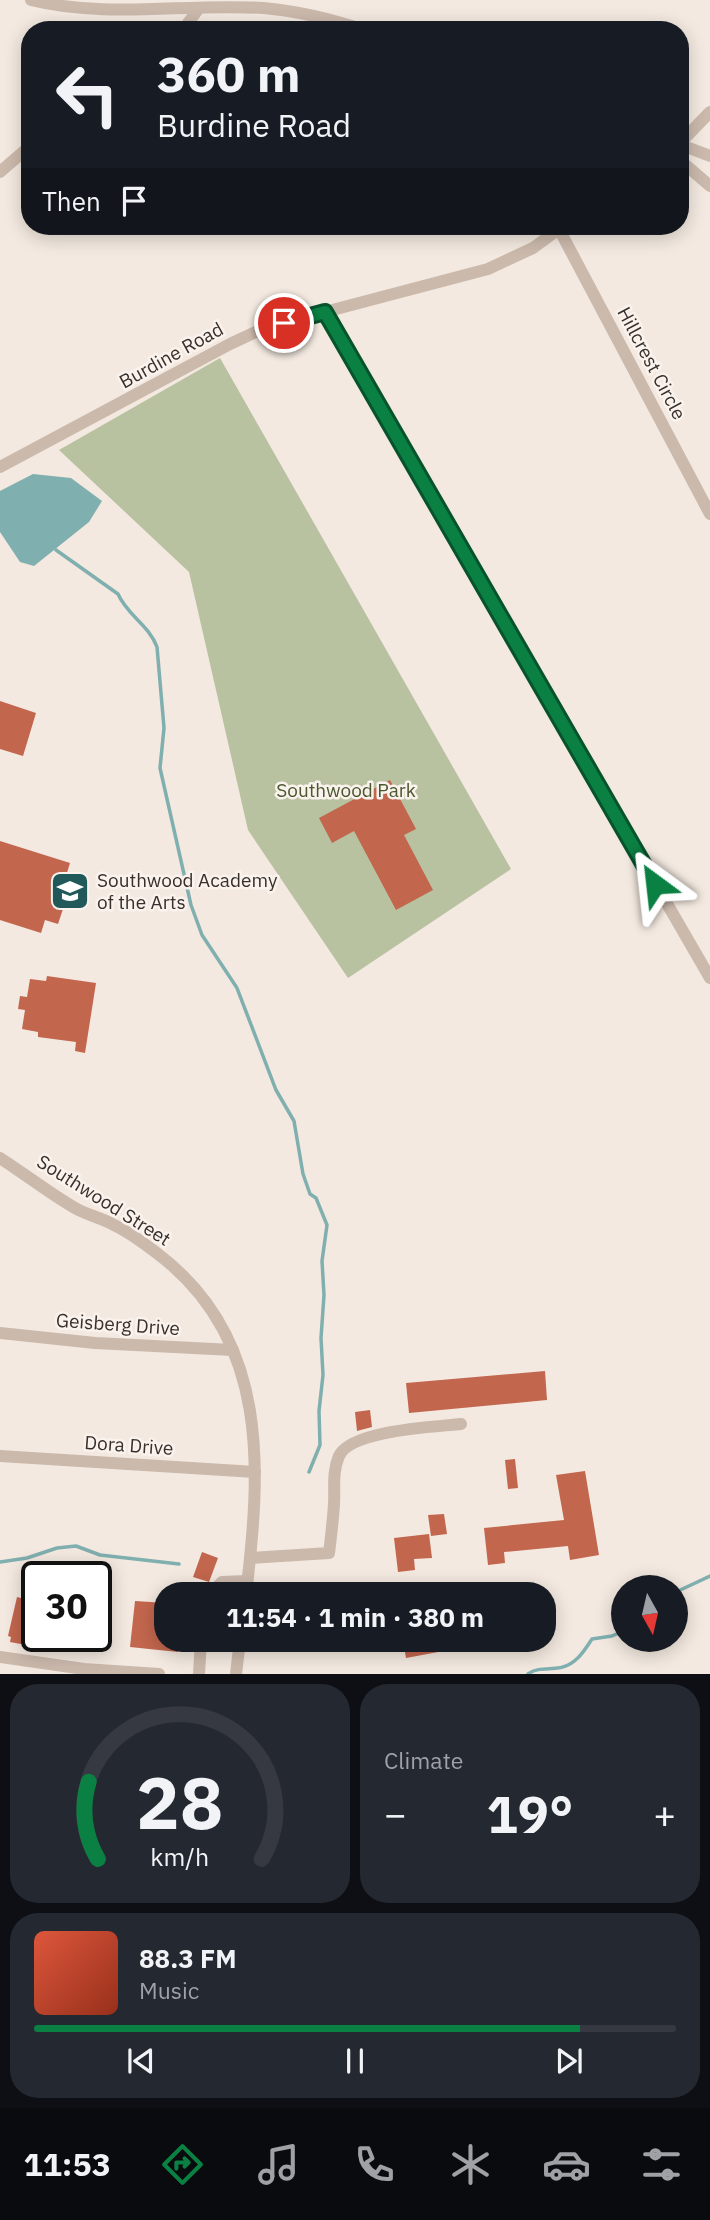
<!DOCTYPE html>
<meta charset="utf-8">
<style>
body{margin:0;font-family:"IBM Plex Sans",sans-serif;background:#242831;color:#f1f3f6;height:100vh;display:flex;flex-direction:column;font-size:26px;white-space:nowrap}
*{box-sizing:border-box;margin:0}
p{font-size:23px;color:#9ea1a6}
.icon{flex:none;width:38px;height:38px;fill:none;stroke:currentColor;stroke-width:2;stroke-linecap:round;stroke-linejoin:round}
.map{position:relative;height:1674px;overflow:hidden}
.drawer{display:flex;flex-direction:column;gap:10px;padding:10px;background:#0d0f14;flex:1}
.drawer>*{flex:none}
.hud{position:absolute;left:21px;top:21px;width:668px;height:214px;border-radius:28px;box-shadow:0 4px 18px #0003;background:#171b24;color:#f1f3f6;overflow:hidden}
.needle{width:46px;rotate:172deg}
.buttons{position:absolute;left:611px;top:1575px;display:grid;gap:14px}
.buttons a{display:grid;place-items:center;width:77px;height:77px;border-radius:50%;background:#171b24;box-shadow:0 4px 18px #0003;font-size:35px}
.speed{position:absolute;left:21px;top:1561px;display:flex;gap:14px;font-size:35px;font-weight:700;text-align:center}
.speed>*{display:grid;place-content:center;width:91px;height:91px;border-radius:50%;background:#171b24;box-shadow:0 4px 18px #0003;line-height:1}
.speed .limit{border:4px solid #111;border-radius:10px;background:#fff;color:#111}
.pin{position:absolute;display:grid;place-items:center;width:60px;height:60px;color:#fff;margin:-30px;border:4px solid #fff;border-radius:50%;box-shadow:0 2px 7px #0007}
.me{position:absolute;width:77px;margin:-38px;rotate:330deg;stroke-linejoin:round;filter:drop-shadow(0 0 5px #0008)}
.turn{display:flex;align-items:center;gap:24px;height:147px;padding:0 21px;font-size:32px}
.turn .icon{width:91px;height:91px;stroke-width:2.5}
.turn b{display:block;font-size:49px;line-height:60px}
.then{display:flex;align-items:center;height:66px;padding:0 21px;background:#0003;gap:14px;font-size:26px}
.big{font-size:52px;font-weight:800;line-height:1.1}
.drawer .tile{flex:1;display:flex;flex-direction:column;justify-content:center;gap:10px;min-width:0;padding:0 24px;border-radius:28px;background:#242831}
.drawer .dial{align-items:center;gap:0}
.dial svg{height:182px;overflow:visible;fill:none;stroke:#363941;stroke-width:7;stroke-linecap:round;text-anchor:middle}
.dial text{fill:#f1f3f6;stroke:none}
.song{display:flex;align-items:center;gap:21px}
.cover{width:84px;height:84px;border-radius:10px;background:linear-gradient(135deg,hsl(10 70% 55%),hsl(10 70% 35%))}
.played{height:7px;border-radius:4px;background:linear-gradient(90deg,#0b8043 85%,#363941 85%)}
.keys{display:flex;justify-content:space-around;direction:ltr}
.heat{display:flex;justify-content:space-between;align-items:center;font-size:38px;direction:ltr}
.drawer .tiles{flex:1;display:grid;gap:10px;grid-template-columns:1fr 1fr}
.tile:last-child{grid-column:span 2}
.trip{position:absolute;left:154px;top:1582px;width:402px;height:70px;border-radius:28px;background:#171b24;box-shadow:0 4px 18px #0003;font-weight:800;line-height:70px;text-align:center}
.menu{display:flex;height:112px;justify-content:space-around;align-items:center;background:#090b0e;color:#9ea1a6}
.menu .icon{width:49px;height:49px}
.menu .selected{color:#0b8043}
.menu b{font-size:32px;color:#f1f3f6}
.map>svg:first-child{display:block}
</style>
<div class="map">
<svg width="710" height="1674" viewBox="0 0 710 1674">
<rect width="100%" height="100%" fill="#f3e9e0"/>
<polygon fill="#b8c2a0" points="220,358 511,869 348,978 248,830 189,572 59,450"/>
<polygon fill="#80afaf" points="33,474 71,478 102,501 89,522 34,566 20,562 0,532 0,491"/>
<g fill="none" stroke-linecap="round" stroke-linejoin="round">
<g stroke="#80afaf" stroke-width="3.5">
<path d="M56,550L118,594C127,615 149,625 157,647L164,728L160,768L191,905L202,935L237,988L276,1090L294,1121L303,1174L310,1194L316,1198L327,1225L322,1261L324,1295L321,1338L323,1375L319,1411L320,1445L309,1472"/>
<polyline points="0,1562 27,1558 57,1548 76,1546 100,1555 179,1564"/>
<polyline points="676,1592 710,1576"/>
<path d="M528,1674C540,1665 556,1672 568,1665C579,1660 586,1648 592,1639L612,1636L623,1631"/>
</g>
</g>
<g fill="#c3664e">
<polygon points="0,701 36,713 23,756 0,749"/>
<polygon points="390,780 416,829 404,835 433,890 396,910 354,831 332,843 319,818"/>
<polygon points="0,841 70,863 63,886 70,888 58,924 45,920 41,933 0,920"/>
<polygon points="47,976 96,983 85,1053 75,1051 76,1042 38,1037 38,1032 22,1029 25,1010 18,1009 20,996 27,997 30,979 46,981"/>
<polygon points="545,1371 547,1400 409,1413 406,1383"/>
<polygon points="370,1410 372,1427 357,1431 355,1412"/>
<polygon points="515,1459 518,1488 508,1489 505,1460"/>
<polygon points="585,1471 599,1555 570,1560 568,1546 504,1552 505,1563 488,1565 484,1528 564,1520 556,1475"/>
<polygon points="444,1514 447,1534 431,1536 428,1515"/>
<polygon points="429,1534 432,1558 414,1559 415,1570 398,1572 394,1538"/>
<polygon points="202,1552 218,1558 209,1582 193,1577"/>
<polygon points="17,1597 37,1602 26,1645 10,1642 11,1637 8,1636"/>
<polygon points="135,1601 166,1603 166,1640 179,1640 178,1652 130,1647"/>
<polygon points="410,1640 448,1640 449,1650 406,1658 403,1641"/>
</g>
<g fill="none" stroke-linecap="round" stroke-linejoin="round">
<g stroke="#cbb9ac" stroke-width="12">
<path d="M31,0C107,19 186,3 263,8C298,11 331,19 364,30"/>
<polyline points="183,30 199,8"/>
<polyline points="681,142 710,112"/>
<polyline points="681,145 710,156"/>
<polyline points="681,161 710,186"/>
<polyline points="0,172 30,146"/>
<polyline points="559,229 710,514"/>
<polyline points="325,312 710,978"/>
<polyline points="0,467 230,344 264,328 488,269 533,248 563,226"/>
<path d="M0,1158C25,1174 49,1193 75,1208C87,1215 102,1218 114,1225C129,1232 145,1244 158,1254C270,1339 261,1469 246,1594"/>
<polyline points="0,1333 95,1343 233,1350"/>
<polyline points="0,1456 255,1472"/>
<path d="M250,1558L329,1553C331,1537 333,1520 334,1504C335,1488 332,1472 339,1456C351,1430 435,1427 461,1424"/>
<polyline points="210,1594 222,1582 247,1581"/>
<polyline points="0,1657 84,1669 159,1674"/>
<polyline points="199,1674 201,1640"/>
<polyline points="236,1674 240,1640"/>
</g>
</g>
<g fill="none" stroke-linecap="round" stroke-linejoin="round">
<g stroke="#07532c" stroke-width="18">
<polyline id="route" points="284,323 325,312 655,884"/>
</g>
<use href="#route" stroke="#0b8043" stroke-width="12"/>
</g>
<defs>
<g id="school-square" transform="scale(2.0125)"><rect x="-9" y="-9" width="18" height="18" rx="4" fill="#21595a" stroke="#faf3ed"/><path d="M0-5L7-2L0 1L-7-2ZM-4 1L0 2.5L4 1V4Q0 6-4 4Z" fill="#fff"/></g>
</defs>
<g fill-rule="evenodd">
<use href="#school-square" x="70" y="891"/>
</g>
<g text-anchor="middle" stroke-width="5" stroke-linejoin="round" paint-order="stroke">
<g font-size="19" fill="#392f2b" stroke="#faf3ed">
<text transform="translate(171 355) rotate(-29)" y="7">Burdine Road</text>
<text transform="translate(652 363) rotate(62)" y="7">Hillcrest Circle</text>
<text transform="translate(104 1200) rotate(32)" y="7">Southwood Street</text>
<text transform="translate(118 1324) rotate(4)" y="7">Geisberg Drive</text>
<text transform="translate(129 1445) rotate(4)" y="7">Dora Drive</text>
</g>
<g font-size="19" fill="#4a572f" stroke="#faf3ed">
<text x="346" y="797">Southwood Park</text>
</g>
<g font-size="19" fill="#392f2b" stroke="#faf3ed" text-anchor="start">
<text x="97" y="887">Southwood Academy<tspan x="97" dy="22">of the Arts</tspan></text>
</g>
</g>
</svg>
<div class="buttons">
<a><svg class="needle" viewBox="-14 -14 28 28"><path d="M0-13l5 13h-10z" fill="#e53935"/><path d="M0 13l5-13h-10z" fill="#9ea1a6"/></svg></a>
</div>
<div class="speed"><div class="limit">30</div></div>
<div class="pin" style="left:284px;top:323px;background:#d93025"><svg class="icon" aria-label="arrive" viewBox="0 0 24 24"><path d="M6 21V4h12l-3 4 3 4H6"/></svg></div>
<svg class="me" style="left:655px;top:884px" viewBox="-20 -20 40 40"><path d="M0-17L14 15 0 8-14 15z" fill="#0b8043" stroke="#fff" stroke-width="4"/></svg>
<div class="trip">11:54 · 1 min · 380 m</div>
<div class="hud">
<div class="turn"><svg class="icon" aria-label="left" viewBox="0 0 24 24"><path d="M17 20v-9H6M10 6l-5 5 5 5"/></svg><div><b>360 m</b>Burdine Road</div></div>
<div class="then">Then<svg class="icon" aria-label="arrive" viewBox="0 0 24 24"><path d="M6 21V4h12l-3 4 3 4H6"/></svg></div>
</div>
</div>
<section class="drawer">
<div class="tiles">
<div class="tile dial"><svg viewBox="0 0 100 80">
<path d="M14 69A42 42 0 1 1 86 69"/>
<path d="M14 69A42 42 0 0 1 10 35" stroke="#0b8043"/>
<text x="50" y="56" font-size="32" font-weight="700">28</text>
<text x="50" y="72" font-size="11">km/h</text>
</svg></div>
<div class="tile"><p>Climate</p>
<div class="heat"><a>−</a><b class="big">19°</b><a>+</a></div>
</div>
<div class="tile">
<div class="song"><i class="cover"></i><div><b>88.3 FM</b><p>Music</p></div></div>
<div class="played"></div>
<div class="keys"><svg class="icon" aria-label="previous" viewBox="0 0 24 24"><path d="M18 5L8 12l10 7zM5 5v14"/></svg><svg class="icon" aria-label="pause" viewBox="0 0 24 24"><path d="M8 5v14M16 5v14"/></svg><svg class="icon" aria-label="next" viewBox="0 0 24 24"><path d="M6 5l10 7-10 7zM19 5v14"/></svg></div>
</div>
</div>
</section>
<nav class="menu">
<b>11:53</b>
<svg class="icon selected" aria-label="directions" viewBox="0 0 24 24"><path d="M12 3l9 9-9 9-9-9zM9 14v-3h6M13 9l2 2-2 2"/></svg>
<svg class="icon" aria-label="music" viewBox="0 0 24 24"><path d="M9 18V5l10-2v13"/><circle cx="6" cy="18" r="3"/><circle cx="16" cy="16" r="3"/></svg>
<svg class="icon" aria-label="phone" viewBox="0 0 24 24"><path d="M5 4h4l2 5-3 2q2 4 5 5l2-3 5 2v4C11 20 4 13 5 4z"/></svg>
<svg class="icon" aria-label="climate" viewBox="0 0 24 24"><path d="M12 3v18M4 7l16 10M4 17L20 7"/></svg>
<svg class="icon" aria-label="car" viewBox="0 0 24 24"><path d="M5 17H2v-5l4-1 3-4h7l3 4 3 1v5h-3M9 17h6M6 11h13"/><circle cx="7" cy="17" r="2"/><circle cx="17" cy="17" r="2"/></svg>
<svg class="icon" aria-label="filters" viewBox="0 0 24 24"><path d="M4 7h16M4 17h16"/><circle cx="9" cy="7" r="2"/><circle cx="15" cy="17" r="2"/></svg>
</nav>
